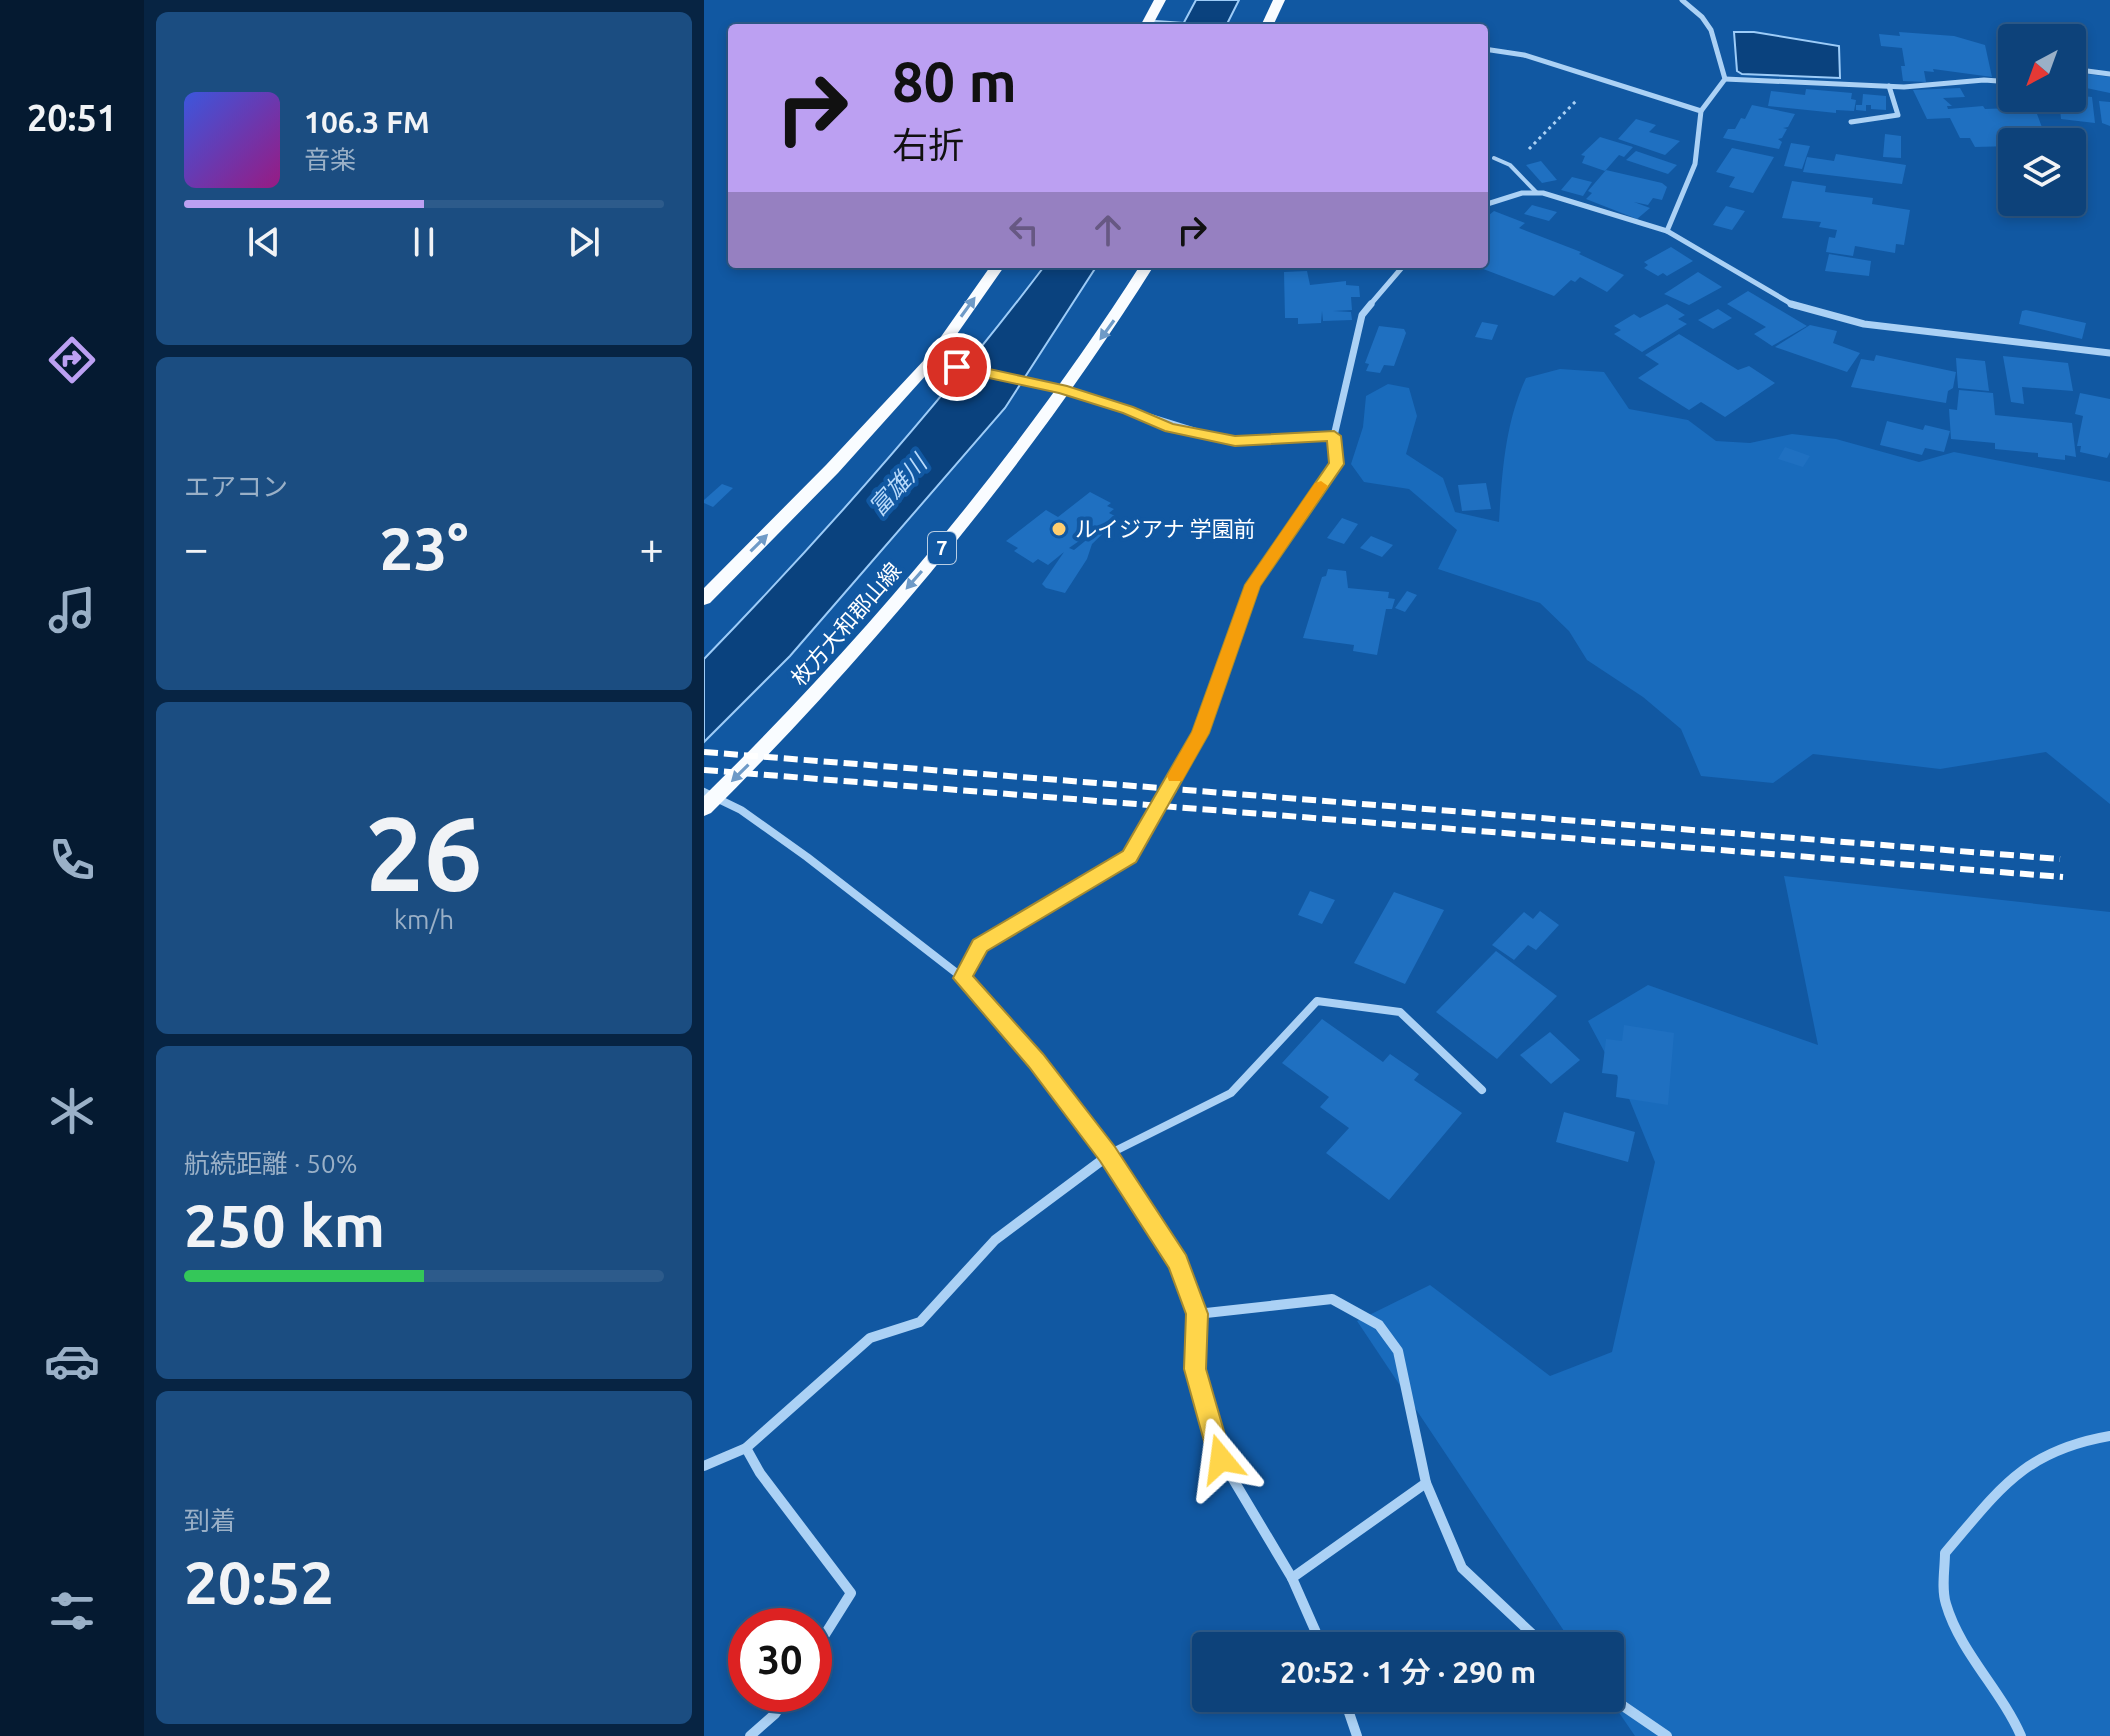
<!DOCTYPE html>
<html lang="ja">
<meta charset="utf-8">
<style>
body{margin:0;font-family:Ubuntu,"Noto Sans JP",sans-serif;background:#1b4d81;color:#f1f3f6;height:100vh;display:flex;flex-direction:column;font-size:30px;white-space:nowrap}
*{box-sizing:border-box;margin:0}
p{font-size:26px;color:#9ab0c7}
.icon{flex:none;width:44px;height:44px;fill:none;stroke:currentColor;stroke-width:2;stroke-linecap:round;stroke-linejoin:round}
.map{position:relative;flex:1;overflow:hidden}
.details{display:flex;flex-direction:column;gap:12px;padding:12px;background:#072443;width:560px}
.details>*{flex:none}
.guide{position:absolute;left:24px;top:24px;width:760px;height:244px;border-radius:8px;box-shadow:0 4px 12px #0003,0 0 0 2px #2d5b8b;background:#bca0f2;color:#111;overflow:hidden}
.needle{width:52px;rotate:221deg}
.buttons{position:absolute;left:1294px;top:24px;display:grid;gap:16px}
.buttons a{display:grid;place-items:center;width:88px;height:88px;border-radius:8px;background:#0d427a;box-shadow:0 4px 12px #0003,0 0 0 2px #2d5b8b;font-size:40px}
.speed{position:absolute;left:24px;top:1608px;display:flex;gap:16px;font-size:40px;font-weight:700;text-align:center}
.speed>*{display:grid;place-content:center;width:104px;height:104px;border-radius:50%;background:#0d427a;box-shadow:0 4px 12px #0003,0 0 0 2px #2d5b8b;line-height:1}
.speed .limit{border:12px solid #d22;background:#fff;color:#111}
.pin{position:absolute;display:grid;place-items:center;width:68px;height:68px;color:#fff;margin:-34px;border:4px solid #fff;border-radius:50%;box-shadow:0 2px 8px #0007}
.me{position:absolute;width:88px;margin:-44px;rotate:344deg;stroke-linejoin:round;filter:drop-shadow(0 0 6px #0008)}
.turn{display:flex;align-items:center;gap:28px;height:168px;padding:0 32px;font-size:36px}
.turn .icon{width:104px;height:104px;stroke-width:2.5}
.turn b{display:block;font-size:56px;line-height:68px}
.lanes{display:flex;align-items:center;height:76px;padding:0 32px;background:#0003;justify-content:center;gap:40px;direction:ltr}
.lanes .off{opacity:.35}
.big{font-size:60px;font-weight:600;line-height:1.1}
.details .widget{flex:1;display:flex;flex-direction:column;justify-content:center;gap:12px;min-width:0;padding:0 28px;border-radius:12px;background:#1b4d81}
.details .dial{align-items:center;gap:0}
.dial b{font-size:104px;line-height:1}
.song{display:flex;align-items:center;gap:24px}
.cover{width:96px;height:96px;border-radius:12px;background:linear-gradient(135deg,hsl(230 70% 55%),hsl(310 70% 35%))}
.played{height:8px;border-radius:4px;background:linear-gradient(90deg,#bca0f2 50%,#2d5b8b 50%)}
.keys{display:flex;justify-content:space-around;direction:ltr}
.heat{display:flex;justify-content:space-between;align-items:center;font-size:44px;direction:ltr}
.charge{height:12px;border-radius:6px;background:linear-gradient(90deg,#34c759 50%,#2d5b8b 0)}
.trip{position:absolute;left:488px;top:1632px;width:432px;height:80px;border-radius:8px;background:#0d427a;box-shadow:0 4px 12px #0003,0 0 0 2px #2d5b8b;font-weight:600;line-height:80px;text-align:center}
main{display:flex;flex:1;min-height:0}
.menu{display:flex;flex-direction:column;width:144px;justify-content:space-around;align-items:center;background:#051a31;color:#9ab0c7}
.menu .icon{width:56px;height:56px}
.menu .selected{color:#bca0f2}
.menu b{font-size:36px;color:#f1f3f6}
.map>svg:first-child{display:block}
</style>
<main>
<nav class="menu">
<b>20:51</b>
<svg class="icon selected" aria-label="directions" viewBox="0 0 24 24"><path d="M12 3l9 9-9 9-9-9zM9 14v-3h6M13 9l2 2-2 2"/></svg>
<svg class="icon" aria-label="music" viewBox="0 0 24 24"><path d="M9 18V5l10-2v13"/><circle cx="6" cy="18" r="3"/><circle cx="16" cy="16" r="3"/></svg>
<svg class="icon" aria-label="phone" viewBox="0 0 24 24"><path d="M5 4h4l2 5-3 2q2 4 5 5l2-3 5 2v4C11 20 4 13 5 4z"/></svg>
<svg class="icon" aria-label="climate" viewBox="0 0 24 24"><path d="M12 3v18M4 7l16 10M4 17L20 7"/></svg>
<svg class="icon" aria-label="car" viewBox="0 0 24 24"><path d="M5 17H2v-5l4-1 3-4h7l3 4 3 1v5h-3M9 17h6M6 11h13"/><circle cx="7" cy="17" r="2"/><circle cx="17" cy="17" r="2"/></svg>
<svg class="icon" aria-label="filters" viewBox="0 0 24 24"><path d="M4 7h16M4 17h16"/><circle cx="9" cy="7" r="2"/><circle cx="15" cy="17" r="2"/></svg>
</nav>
<section class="details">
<div class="widget">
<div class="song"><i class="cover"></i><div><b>106.3 FM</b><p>音楽</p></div></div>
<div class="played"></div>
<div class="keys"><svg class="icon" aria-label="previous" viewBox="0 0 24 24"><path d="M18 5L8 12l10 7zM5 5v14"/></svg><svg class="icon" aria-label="pause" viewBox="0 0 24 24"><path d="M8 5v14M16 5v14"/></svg><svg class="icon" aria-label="next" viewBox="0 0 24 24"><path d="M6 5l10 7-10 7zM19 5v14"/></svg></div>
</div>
<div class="widget"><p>エアコン</p>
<div class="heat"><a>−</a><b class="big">23°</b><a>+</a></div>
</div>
<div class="widget dial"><b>26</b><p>km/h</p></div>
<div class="widget"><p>航続距離 · 50%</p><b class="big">250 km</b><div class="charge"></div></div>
<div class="widget"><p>到着</p><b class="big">20:52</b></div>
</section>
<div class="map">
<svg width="1406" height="1736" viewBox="0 0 1406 1736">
<rect width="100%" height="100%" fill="#1158a2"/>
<g fill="#196bbc">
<path d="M856,369L900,372L925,409L984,420L1012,441L1046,443L1088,434L1132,439L1215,462L1250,452L1406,482V804L1342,752L1236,769L1109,754L1069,783L997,776L977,729L939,697L883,660L865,631L836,603L734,569L753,530L705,489L660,482L647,464L659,427L662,396L684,384L705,388L713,416L702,454L739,478L751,512L795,522C798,473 801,423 822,378Z"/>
<polygon points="1080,876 1406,912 1406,1736 931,1736 905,1698 906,1646 870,1646 653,1321 726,1285 846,1376 908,1352 951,1162 924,1096 884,1021 944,985 1114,1045"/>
</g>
<g fill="#0a427e" stroke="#9dccf8" stroke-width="2">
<polygon points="492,0 535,0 521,28 477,28"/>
<polygon points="1030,32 1050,32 1135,46 1136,78 1038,74 1033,71"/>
<path d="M342,264H394L301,408L86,656L0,742V659C122,533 236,404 342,264Z"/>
</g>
<g fill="#1f70c1">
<polygon points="1195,32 1250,36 1281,45 1288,77 1229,69 1230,72 1220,71 1222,82 1199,81 1197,66 1201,66 1198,48 1177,46 1175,34 1196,36"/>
<polygon points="1368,72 1406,77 1406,93 1368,85"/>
<polygon points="1256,88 1261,97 1239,98 1248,106 1243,106 1244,109 1279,106 1281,109 1309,108 1300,93 1308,92 1308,98 1338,98 1343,111 1333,114 1342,138 1306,139 1308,146 1271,147 1266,138 1256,138 1246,118 1223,119 1209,90"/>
<polygon points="1102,89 1148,93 1147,99 1152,100 1150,111 1132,110 1132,113 1064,106 1067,91 1101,95"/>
<polygon points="1159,94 1182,96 1182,110 1167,109 1167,105 1162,105 1162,111 1152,110 1152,105 1158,105"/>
<polygon points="1368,95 1388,97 1391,123 1357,119 1355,98 1368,98"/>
<polygon points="1395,101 1406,102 1406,126 1398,123"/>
<polygon points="1048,105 1091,114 1084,127 1079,128 1083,129 1078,138 1074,139 1078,142 1075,149 1019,138 1024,129 1031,129 1037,118 1041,119"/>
<polygon points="932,119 952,125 945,132 976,141 961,155 914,139"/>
<polygon points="1181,134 1197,136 1197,158 1179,157"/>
<polygon points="896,137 929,147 920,157 915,155 901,171 878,163 881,156 877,155"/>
<polygon points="1087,143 1106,146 1098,169 1080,166"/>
<polygon points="1028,148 1070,157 1049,193 1025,187 1031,177 1012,172"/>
<polygon points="932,151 973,165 964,174 922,160"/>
<polygon points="1132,154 1202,165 1198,184 1099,172 1103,157 1130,161"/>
<polygon points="837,161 853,180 838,183 822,165"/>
<polygon points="902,170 958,183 963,187 958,200 949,198 944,205 930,202 946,208 933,219 882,199 888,193 884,191"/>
<polygon points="868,177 888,182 879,196 857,190"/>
<polygon points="1088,181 1122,186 1121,192 1169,198 1168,204 1206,210 1200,245 1192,244 1191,253 1151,246 1149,256 1122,252 1125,237 1131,238 1133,230 1115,227 1117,222 1078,218"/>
<polygon points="828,205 853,212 845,221 820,214"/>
<polygon points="1022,206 1041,211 1028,230 1009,225"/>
<polygon points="790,211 821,223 815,228 877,252 875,254 920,275 903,292 876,277 871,282 867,280 850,296 766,264 780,264 780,219"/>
<polygon points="967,247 989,261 963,276 959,273 954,276 940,268 944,265 940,262"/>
<polygon points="1125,254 1167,261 1165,276 1121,271"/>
<polygon points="603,271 606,285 642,281 642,285 655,286 656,297 647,297 648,310 629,311 647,312 648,320 619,321 618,311 617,323 594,324 594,318 581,318 580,272"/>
<polygon points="994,272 1018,287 985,305 960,294"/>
<polygon points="1044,291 1103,326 1068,346 1050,334 1062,327 1023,304"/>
<polygon points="963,304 981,315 974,319 983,324 938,352 910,334 917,330 910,326 930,314 936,318"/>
<polygon points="1014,309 1028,318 1009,329 994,320"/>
<polygon points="1322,310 1382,323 1378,339 1315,324 1318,311"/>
<polygon points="778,322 794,325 788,340 771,337"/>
<polygon points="1106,325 1133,331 1129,343 1156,353 1143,372 1071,347"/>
<polygon points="675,326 700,329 702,333 690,366 680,365 676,373 662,371 665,364 661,363"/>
<polygon points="975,334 1034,370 1045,366 1071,383 1021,417 997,402 985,410 934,378 955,364 941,355"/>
<polygon points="1172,355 1252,372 1249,388 1244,391 1242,403 1147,387 1157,359 1170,361"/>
<polygon points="1299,356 1364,363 1369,391 1318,387 1320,404 1307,402"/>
<polygon points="1252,358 1281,361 1285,391 1254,388"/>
<polygon points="1255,390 1289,393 1291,415 1368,423 1372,457 1361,455 1361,460 1334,457 1334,453 1291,449 1291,443 1247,439 1245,409 1253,410"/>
<polygon points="1376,393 1406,399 1406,452 1403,458 1376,452 1377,446 1373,446 1379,416 1371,414"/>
<polygon points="1183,421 1219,430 1221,425 1246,431 1240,452 1221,448 1218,455 1176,445"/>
<polygon points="1081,447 1106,456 1099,467 1074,459"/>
<polygon points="782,483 787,509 758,511 754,485"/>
<polygon points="18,484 29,488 9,507 0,503 0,500"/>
<polygon points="386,492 407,503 403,506 410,509 405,513 411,516 365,548 370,550 411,517 414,519 388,544 383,559 361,593 342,588 338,584 360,552 344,565 334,559 329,563 310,551 314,548 302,541 342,510 354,517"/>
<polygon points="638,518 654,524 640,544 623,538"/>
<polygon points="667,536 689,545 678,557 656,548"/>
<polygon points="624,569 642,571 644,588 685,592 684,598 691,599 688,609 682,609 673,655 649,651 650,645 599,638 618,577 622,576"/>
<polygon points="703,591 713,595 701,612 691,608"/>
<polygon points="606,891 631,900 618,924 594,915"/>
<polygon points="690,892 740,910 701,984 650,963"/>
<polygon points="836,911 855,925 832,950 824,945 810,960 788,945 820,912 829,919"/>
<polygon points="792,951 853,996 793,1059 732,1012"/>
<polygon points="618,1019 679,1062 686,1054 715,1074 710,1080 758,1113 685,1200 622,1153 645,1128 616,1107 625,1097 578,1063"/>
<polygon points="920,1025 970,1033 964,1105 912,1097 914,1075 898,1073 902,1039 918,1041"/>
<polygon points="846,1032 876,1060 847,1084 816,1055"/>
<polygon points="860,1112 931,1132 924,1162 852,1142"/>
</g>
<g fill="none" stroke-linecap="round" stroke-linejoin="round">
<polyline stroke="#abd1f5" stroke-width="3" stroke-dasharray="3 4" stroke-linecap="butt" points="825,149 874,99"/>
<polyline stroke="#abd1f5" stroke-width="4" points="790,158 806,165 833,193"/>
<g stroke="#abd1f5" stroke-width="5">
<polyline points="978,0 998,17 1007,30 1021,79 997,111"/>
<polyline points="445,22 529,28"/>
<polyline points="780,49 820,55 997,111 991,164 963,231 1091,306"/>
<polyline points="1368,69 1406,74"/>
<polyline points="1021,79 1200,87 1280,80 1308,82"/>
<polyline points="1147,122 1194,115 1185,86"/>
<polyline points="780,205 818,193 839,193 963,231"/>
<polyline points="665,306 701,264"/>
</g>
<g stroke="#abd1f5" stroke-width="7">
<polyline points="1087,304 1160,324 1406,353"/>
<polyline points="227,361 362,391 513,438 557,441 630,436"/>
<polyline points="514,684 549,585 632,464 630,436 658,315 667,304"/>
</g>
<g stroke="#abd1f5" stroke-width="8">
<polyline points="0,792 37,810 103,857 259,978 332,1061 404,1154"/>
<polyline points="259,978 276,946 426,857 496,733 514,682"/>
<polyline points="405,1154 527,1093 613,1001 696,1012 778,1090"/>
</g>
<g stroke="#abd1f5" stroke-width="10">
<polyline points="402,1152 474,1263 493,1314 491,1369 517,1459 588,1578 618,1646"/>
<polyline points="493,1314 628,1299 675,1325 694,1351 722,1483 588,1578"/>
<polyline points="42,1448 56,1473 147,1593 110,1652"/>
<polyline points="0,1466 42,1448 166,1338 216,1322 291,1240 409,1152"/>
<polyline points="722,1483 758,1568 841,1646"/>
<polyline points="906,1697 963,1736"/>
<polyline points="640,1698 653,1736"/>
<polyline points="46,1736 71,1714 84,1694"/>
<path d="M1317,1736C1297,1690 1256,1652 1242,1604C1237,1588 1241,1569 1241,1553C1295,1490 1319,1451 1406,1436"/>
</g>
<g fill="#f9fcff" fill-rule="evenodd">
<polygon points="450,0 462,0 447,28 435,28"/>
<polygon points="569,0 581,0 568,28 556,28"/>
<polygon points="288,264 302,264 232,364 134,473 6,603 0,605 0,588 122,465 222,358"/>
<path d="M437,264H451C326,463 173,647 7,813L0,816V796C163,636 314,457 437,264Z"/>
</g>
<g stroke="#fff" stroke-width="6" stroke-dasharray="14 6" stroke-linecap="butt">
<polyline points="0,752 1356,859"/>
<polyline points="0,770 1359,877"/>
</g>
</g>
<defs><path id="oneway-solid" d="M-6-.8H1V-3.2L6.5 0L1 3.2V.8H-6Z" transform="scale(2)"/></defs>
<g fill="#6e9ac7">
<use href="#oneway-solid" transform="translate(264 307) rotate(-54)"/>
<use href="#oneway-solid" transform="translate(403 330) rotate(126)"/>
<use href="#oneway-solid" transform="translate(55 543) rotate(-45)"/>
<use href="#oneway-solid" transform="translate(210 580) rotate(131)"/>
<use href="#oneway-solid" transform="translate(36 773) rotate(135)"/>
</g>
<polygon fill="#ffd54a" stroke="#a68a30" stroke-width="2" points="253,362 363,386 429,407 469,424 531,436 630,431 637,436 640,464 556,586 505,733 432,862 283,951 269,976 339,1054 411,1147 482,1255 504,1314 502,1369 528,1459 525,1467 517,1471 509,1467 505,1459 480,1369 482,1314 465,1268 396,1161 325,1067 249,978 269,940 419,851 488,732 541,585 625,463 623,441 531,446 461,431 419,413 355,393 248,370 246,367"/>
<polygon fill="#f59e0b" points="617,481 624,486 556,586 505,733 478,781 465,781 463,776 488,732 541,585 611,483"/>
<circle fill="#ffce6f" stroke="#1158a2" stroke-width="3" cx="355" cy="529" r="8"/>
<g text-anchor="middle" stroke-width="8" stroke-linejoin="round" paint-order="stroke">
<rect fill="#1158a2" stroke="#b8cde3" stroke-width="2" x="224" y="532" width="28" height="32" rx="6"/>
<g font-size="20" font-weight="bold" fill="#fff">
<text x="238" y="555">7</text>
</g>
<g font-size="22" fill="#fff" stroke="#1158a2" text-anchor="start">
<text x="371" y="537">ルイジアナ 学園前</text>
</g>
<g font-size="22" fill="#fff" stroke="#1158a2">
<text transform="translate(142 624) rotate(-49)" y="8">枚方大和郡山線</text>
</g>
<g font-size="24" font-style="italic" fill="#b8dafb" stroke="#1158a2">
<text transform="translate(194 486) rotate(-48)" y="8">富雄川</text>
</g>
</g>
</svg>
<div class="buttons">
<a><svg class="needle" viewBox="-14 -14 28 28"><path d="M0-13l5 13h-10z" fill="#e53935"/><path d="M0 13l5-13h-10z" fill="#9ab0c7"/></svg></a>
<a><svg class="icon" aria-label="layers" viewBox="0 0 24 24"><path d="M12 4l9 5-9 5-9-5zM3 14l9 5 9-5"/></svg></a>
</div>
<div class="speed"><div class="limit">30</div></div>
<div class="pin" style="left:253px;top:367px;background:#d93025"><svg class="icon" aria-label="arrive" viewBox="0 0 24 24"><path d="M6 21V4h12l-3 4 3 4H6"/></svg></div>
<svg class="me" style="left:517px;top:1459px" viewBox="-20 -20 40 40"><path d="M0-17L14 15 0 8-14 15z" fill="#ffd54a" stroke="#fff" stroke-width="4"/></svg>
<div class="trip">20:52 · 1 分 · 290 m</div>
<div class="guide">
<div class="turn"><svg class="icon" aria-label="right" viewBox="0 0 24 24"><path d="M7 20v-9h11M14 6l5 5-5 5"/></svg><div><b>80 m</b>右折</div></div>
<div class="lanes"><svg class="icon off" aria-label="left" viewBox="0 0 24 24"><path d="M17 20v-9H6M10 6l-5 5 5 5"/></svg><svg class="icon off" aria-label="ahead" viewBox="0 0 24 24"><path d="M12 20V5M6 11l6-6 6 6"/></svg><svg class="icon" aria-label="right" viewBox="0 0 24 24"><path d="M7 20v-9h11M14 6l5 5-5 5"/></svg></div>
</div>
</div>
</main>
